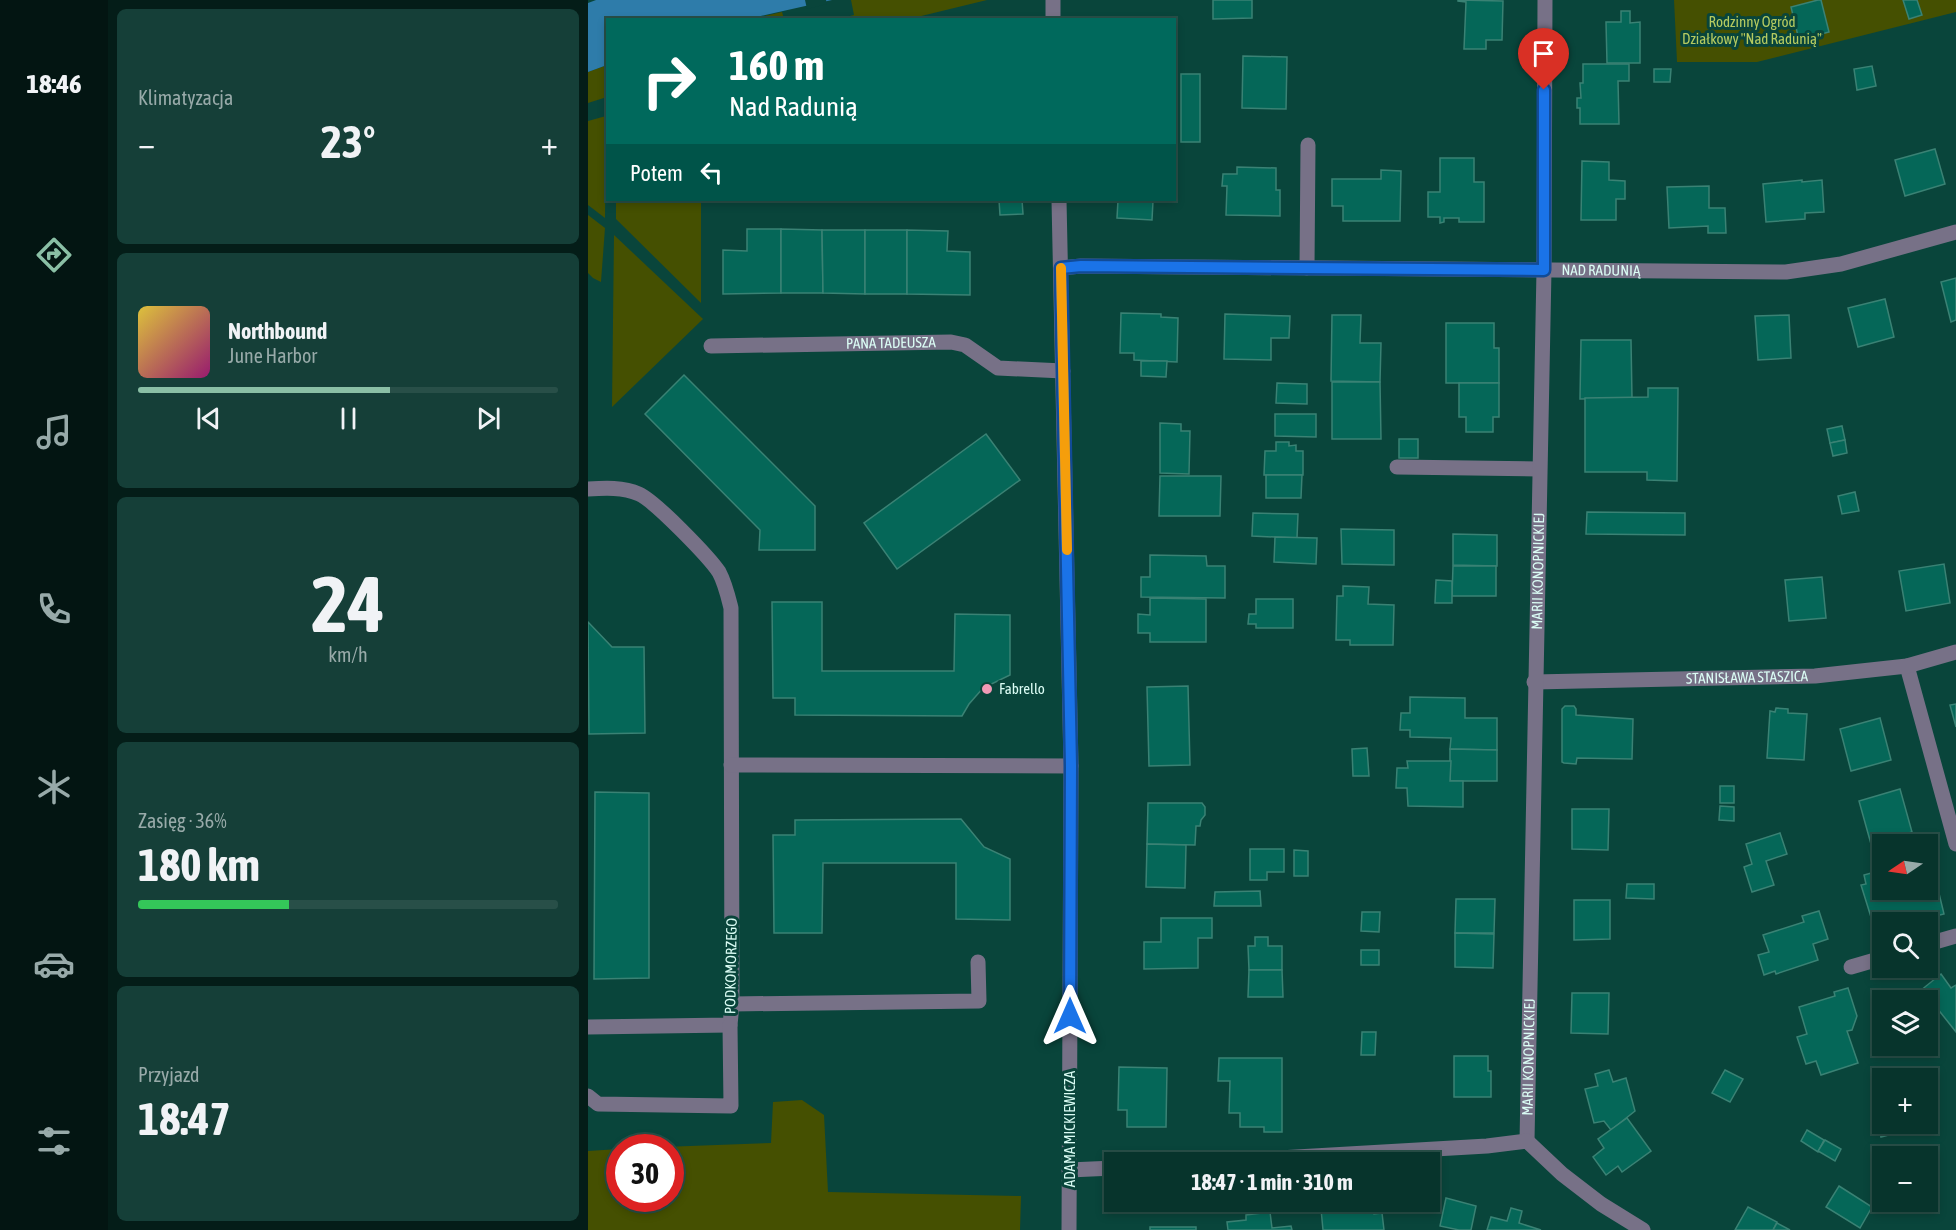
<!DOCTYPE html>
<html lang="pl">
<meta charset="utf-8">
<style>
body{margin:0;font-family:"Asap Condensed",sans-serif;background:#153f38;color:#f1f3f6;height:100vh;display:flex;flex-direction:column;font-size:22px;white-space:nowrap}
*{box-sizing:border-box;margin:0}
p{font-size:20px;color:#98aaa9}
.icon{flex:none;width:33px;height:33px;fill:none;stroke:currentColor;stroke-width:2;stroke-linecap:round;stroke-linejoin:round}
.map{position:relative;flex:1;overflow:hidden}
.details{display:flex;flex-direction:column;gap:9px;padding:9px;background:#041d18;width:480px}
.details>*{flex:none}
.banner{position:absolute;left:18px;top:18px;width:570px;height:183px;border-radius:0px;box-shadow:0 3px 9px #0003,0 0 0 2px #284f48;background:#00695c;color:#fff;overflow:hidden}
.needle{width:39px;rotate:257deg}
.fabs{position:absolute;left:1284px;top:834px;display:grid;gap:12px}
.fabs a{display:grid;place-items:center;width:66px;height:66px;border-radius:0px;background:#07342c;box-shadow:0 3px 9px #0003,0 0 0 2px #284f48;font-size:30px}
.speed{position:absolute;left:18px;top:1134px;display:flex;gap:12px;font-size:30px;font-weight:700;text-align:center}
.speed>*{display:grid;place-content:center;width:78px;height:78px;border-radius:50%;background:#07342c;box-shadow:0 3px 9px #0003,0 0 0 2px #284f48;line-height:1}
.speed .limit{border:9px solid #d22;background:#fff;color:#111}
.pin{position:absolute;display:grid;place-items:center;width:51px;height:51px;color:#fff;margin:-62px -26px;border-radius:50% 50% 50% 0;rotate:-45deg;box-shadow:0 0 6px #0007}
.pin .icon{rotate:45deg}
.me{position:absolute;width:66px;margin:-33px;rotate:0deg;stroke-linejoin:round;filter:drop-shadow(0 0 4px #0008)}
.turn{display:flex;align-items:center;gap:21px;height:126px;padding:0 24px;font-size:27px}
.turn .icon{width:78px;height:78px;stroke-width:2.5}
.turn b{display:block;font-size:42px;line-height:51px}
.then{display:flex;align-items:center;height:57px;padding:0 24px;background:#0003;gap:12px;font-size:22px}
.big{font-size:45px;font-weight:700;line-height:1.1}
.details .card{flex:1;display:flex;flex-direction:column;justify-content:center;gap:9px;min-width:0;padding:0 21px;border-radius:9px;background:#153f38}
.details .dial{align-items:center;gap:0}
.dial b{font-size:78px;line-height:1}
.song{display:flex;align-items:center;gap:18px}
.cover{width:72px;height:72px;border-radius:9px;background:linear-gradient(135deg,hsl(50 70% 55%),hsl(320 70% 35%))}
.played{height:6px;border-radius:3px;background:linear-gradient(90deg,#8abfa5 60%,#284f48 60%)}
.keys{display:flex;justify-content:space-around;direction:ltr}
.heat{display:flex;justify-content:space-between;align-items:center;font-size:33px;direction:ltr}
.charge{height:9px;border-radius:4px;background:linear-gradient(90deg,#34c759 36%,#284f48 0)}
.trip{position:absolute;left:516px;top:1152px;width:336px;height:60px;border-radius:0px;background:#07342c;box-shadow:0 3px 9px #0003,0 0 0 2px #284f48;font-weight:700;line-height:60px;text-align:center}
main{display:flex;flex:1;min-height:0}
.tab-bar{display:flex;flex-direction:column;width:108px;justify-content:space-around;align-items:center;background:#031512;color:#98aaa9}
.tab-bar .icon{width:42px;height:42px}
.tab-bar .on{color:#8abfa5}
.tab-bar b{font-size:27px;color:#f1f3f6}
.map>svg:first-child{display:block}
</style>
<main>
<nav class="tab-bar">
<b>18:46</b>
<svg class="icon on" aria-label="directions" viewBox="0 0 24 24"><path d="M12 3l9 9-9 9-9-9zM9 14v-3h6M13 9l2 2-2 2"/></svg>
<svg class="icon" aria-label="music" viewBox="0 0 24 24"><path d="M9 18V5l10-2v13"/><circle cx="6" cy="18" r="3"/><circle cx="16" cy="16" r="3"/></svg>
<svg class="icon" aria-label="phone" viewBox="0 0 24 24"><path d="M5 4h4l2 5-3 2q2 4 5 5l2-3 5 2v4C11 20 4 13 5 4z"/></svg>
<svg class="icon" aria-label="climate" viewBox="0 0 24 24"><path d="M12 3v18M4 7l16 10M4 17L20 7"/></svg>
<svg class="icon" aria-label="car" viewBox="0 0 24 24"><path d="M5 17H2v-5l4-1 3-4h7l3 4 3 1v5h-3M9 17h6M6 11h13"/><circle cx="7" cy="17" r="2"/><circle cx="17" cy="17" r="2"/></svg>
<svg class="icon" aria-label="filters" viewBox="0 0 24 24"><path d="M4 7h16M4 17h16"/><circle cx="9" cy="7" r="2"/><circle cx="15" cy="17" r="2"/></svg>
</nav>
<section class="details">
<div class="card"><p>Klimatyzacja</p>
<div class="heat"><a>−</a><b class="big">23°</b><a>+</a></div>
</div>
<div class="card">
<div class="song"><i class="cover"></i><div><b>Northbound</b><p>June Harbor</p></div></div>
<div class="played"></div>
<div class="keys"><svg class="icon" aria-label="previous" viewBox="0 0 24 24"><path d="M18 5L8 12l10 7zM5 5v14"/></svg><svg class="icon" aria-label="pause" viewBox="0 0 24 24"><path d="M8 5v14M16 5v14"/></svg><svg class="icon" aria-label="next" viewBox="0 0 24 24"><path d="M6 5l10 7-10 7zM19 5v14"/></svg></div>
</div>
<div class="card dial"><b>24</b><p>km/h</p></div>
<div class="card"><p>Zasięg · 36%</p><b class="big">180 km</b><div class="charge"></div></div>
<div class="card"><p>Przyjazd</p><b class="big">18:47</b></div>
</section>
<div class="map">
<svg width="1368" height="1230" viewBox="0 0 1368 1230">
<rect width="100%" height="100%" fill="#09453b"/>
<g fill="#455001">
<polygon points="263,0 399,0 321,19 249,19 266,15"/>
<polygon points="1086,0 1368,0 1368,12 1169,62 1089,62"/>
<polygon points="194,12 196,19 159,20"/>
<polygon points="19,65 19,97 0,103 0,72"/>
<polygon points="18,116 17,218 0,205 0,121"/>
<polygon points="28,200 113,200 113,303 28,219"/>
<polygon points="0,215 17,228 13,282 5,278 0,273"/>
<polygon points="26,235 115,319 24,407"/>
<polygon points="214,1100 236,1115 240,1192 433,1196 432,1230 0,1230 0,1151 31,1149 32,1198 82,1198 82,1148 75,1147 183,1143 185,1102"/>
</g>
<polygon fill="#2e7caa" points="8,0 244,0 159,19 20,20 19,65 0,72 0,3"/>
<polygon fill="#09453b" points="217,0 238,0 239,4 219,9"/>
<g fill="#056758" stroke="#3a8274" stroke-width="1.5">
<polygon points="625,0 664,0 664,18 625,19"/>
<polygon points="870,0 915,1 914,40 898,40 898,49 876,49 878,2 870,1"/>
<polygon points="1230,0 1233,0 1241,32 1211,40 1203,7"/>
<polygon points="1315,0 1329,0 1334,15 1321,19"/>
<polygon points="1033,11 1042,11 1042,23 1052,22 1052,63 1019,63 1018,22 1033,22"/>
<polygon points="655,56 699,57 698,109 654,108"/>
<polygon points="995,64 1041,64 1041,81 1030,81 1031,124 992,124 992,108 989,108 989,98 993,98 992,83 995,83"/>
<polygon points="1284,66 1288,86 1269,90 1266,69"/>
<polygon points="1066,69 1083,69 1082,82 1066,82"/>
<rect x="593" y="74" width="19" height="68"/>
<polygon points="1347,149 1357,184 1317,196 1307,160"/>
<polygon points="852,158 886,158 886,182 896,182 896,222 871,222 871,218 856,218 856,222 852,223 852,217 840,217 840,192 852,192"/>
<polygon points="994,161 1021,162 1021,180 1037,181 1037,199 1028,199 1028,220 993,220"/>
<polygon points="649,167 688,168 688,190 692,190 692,216 638,215 639,186 634,186 635,174 649,174"/>
<polygon points="793,170 813,171 812,221 755,221 755,206 744,206 744,179 793,179"/>
<polygon points="1214,180 1214,182 1234,180 1236,212 1217,213 1217,219 1178,222 1175,184"/>
<polygon points="1121,186 1121,208 1137,208 1138,233 1120,233 1120,226 1081,228 1079,187"/>
<polygon points="411,200 434,200 435,214 412,215"/>
<polygon points="530,200 583,200 583,202 565,201 564,220 529,218"/>
<polygon points="159,229 193,229 193,293 135,294 135,250 159,251"/>
<polygon points="193,229 234,230 235,293 193,293"/>
<polygon points="234,230 277,230 277,294 235,293"/>
<rect x="277" y="230" width="42" height="64"/>
<polygon points="319,230 360,231 359,251 382,252 382,295 319,294"/>
<polygon points="1368,278 1368,320 1363,322 1353,282"/>
<polygon points="1297,299 1306,337 1270,347 1260,308"/>
<polygon points="533,313 573,314 573,317 590,318 589,362 546,360 546,353 532,353"/>
<polygon points="637,314 702,316 701,338 683,338 683,360 636,359"/>
<polygon points="744,315 773,315 772,343 793,343 792,382 743,381"/>
<polygon points="1201,315 1203,358 1170,360 1167,316"/>
<polygon points="858,323 906,323 906,348 911,348 911,383 858,383"/>
<polygon points="993,340 1043,340 1044,398 992,399"/>
<polygon points="553,361 579,361 578,377 553,376"/>
<polygon points="96,375 227,506 227,550 171,550 172,530 57,414"/>
<polygon points="744,382 792,382 793,439 744,439"/>
<polygon points="689,383 719,384 719,404 688,403"/>
<polygon points="871,383 911,383 911,417 905,417 905,432 878,432 878,417 871,417"/>
<polygon points="1060,388 1090,388 1089,481 1059,480 1059,472 997,472 997,398 1060,397"/>
<polygon points="687,414 728,414 728,437 687,436"/>
<polygon points="572,423 593,424 593,431 602,431 601,474 572,473"/>
<polygon points="1254,426 1257,440 1242,443 1239,429"/>
<polygon points="398,434 432,480 309,569 276,523"/>
<rect x="811" y="439" width="19" height="19"/>
<polygon points="1257,440 1259,453 1245,456 1242,443"/>
<polygon points="688,442 701,442 701,446 708,445 708,451 715,451 715,475 676,475 677,451 688,451"/>
<polygon points="678,475 714,475 713,498 678,498"/>
<polygon points="572,476 633,476 632,516 571,516"/>
<polygon points="1267,492 1271,511 1254,514 1250,496"/>
<polygon points="999,512 1097,513 1097,535 998,534"/>
<polygon points="665,513 710,514 709,538 664,536"/>
<polygon points="753,529 806,530 806,565 754,564"/>
<polygon points="865,534 909,535 909,566 865,565"/>
<polygon points="687,537 729,538 728,564 686,562"/>
<polygon points="562,555 618,556 619,566 637,566 637,598 553,597 553,577 562,577"/>
<polygon points="1356,564 1362,603 1318,611 1311,571"/>
<polygon points="865,566 908,566 908,596 864,596"/>
<polygon points="1234,577 1238,618 1201,621 1197,580"/>
<polygon points="848,580 864,581 864,603 847,603"/>
<polygon points="755,586 781,587 780,604 806,605 805,645 762,645 762,640 748,640 749,596 755,596"/>
<polygon points="562,598 618,599 618,642 562,642 562,633 550,633 550,614 562,615"/>
<polygon points="668,599 705,599 705,628 668,628 668,624 660,624 661,614 668,614"/>
<polygon points="184,602 234,602 234,671 366,671 367,614 422,615 422,675 395,688 381,704 374,716 207,715 207,698 185,698"/>
<polygon points="0,622 24,647 56,647 57,733 1,734"/>
<polygon points="600,686 602,765 561,766 559,687"/>
<polygon points="822,697 877,698 877,718 909,718 909,750 862,749 863,738 822,737 822,730 812,730 813,713 822,713"/>
<polygon points="1368,704 1368,727 1362,705"/>
<polygon points="977,706 986,706 988,709 988,715 1045,719 1044,759 989,758 988,764 976,763 974,762 974,709"/>
<polygon points="1188,708 1200,709 1200,713 1219,714 1216,760 1179,758 1182,711 1187,712"/>
<polygon points="1292,718 1303,760 1263,771 1252,729"/>
<polygon points="779,748 781,776 765,776 764,749"/>
<polygon points="862,749 909,750 909,781 862,781"/>
<polygon points="819,761 863,761 862,781 875,781 875,807 820,806 819,788 808,788 809,768 820,768"/>
<rect x="1132" y="786" width="14" height="17"/>
<polygon points="1312,789 1324,832 1283,844 1271,801"/>
<polygon points="7,792 61,793 61,978 6,979"/>
<polygon points="560,803 614,803 617,807 617,815 613,820 612,826 608,826 607,845 559,844"/>
<polygon points="1132,806 1146,807 1146,821 1131,820"/>
<polygon points="984,809 1021,809 1020,850 984,849"/>
<polygon points="373,819 396,847 422,859 422,920 368,919 368,863 235,863 234,933 186,933 185,835 207,835 207,820"/>
<polygon points="1192,833 1199,854 1178,861 1186,885 1164,892 1156,867 1164,864 1158,844"/>
<polygon points="559,844 598,845 597,888 558,887"/>
<polygon points="662,849 696,849 696,872 679,872 679,880 662,880"/>
<polygon points="706,850 720,851 720,876 706,876"/>
<polygon points="1294,870 1294,890 1340,890 1340,883 1348,881 1356,914 1323,922 1309,922 1306,911 1283,917 1273,885 1278,884 1276,875"/>
<polygon points="1039,884 1066,884 1066,899 1038,898"/>
<polygon points="672,891 673,906 626,906 627,892"/>
<polygon points="868,899 907,899 906,933 867,933"/>
<polygon points="986,900 1022,900 1022,939 986,940"/>
<polygon points="1231,911 1240,939 1225,944 1230,960 1188,974 1187,971 1176,975 1170,955 1181,952 1175,935 1216,922 1214,916"/>
<polygon points="774,912 792,912 791,932 773,931"/>
<polygon points="573,918 624,918 624,938 610,938 610,968 556,969 556,942 573,942"/>
<polygon points="867,933 906,934 905,968 867,967"/>
<polygon points="667,937 680,937 680,946 694,946 694,970 661,970 660,946 667,946"/>
<rect x="773" y="950" width="18" height="15"/>
<polygon points="661,970 694,970 695,997 660,997"/>
<polygon points="1353,974 1363,988 1368,985 1368,1032 1345,1003 1340,1008 1340,1000 1331,1000 1327,995"/>
<polygon points="1260,988 1269,1016 1264,1030 1259,1031 1270,1063 1233,1075 1228,1061 1218,1064 1209,1037 1219,1034 1211,1007 1247,996 1246,992"/>
<polygon points="984,993 1021,993 1020,1034 983,1033"/>
<polygon points="774,1032 788,1032 787,1055 773,1055"/>
<polygon points="866,1056 900,1056 900,1071 903,1071 903,1097 866,1097"/>
<polygon points="631,1058 694,1058 694,1132 676,1132 676,1127 652,1127 652,1113 641,1113 642,1081 630,1081"/>
<polygon points="531,1067 579,1068 578,1127 539,1127 539,1110 530,1110"/>
<polygon points="1021,1070 1025,1082 1038,1078 1047,1111 1023,1130 1016,1121 1006,1123 997,1089 1010,1086 1007,1074"/>
<polygon points="1137,1070 1155,1079 1142,1102 1124,1093"/>
<polygon points="1294,1107 1294,1124 1321,1124 1323,1129 1293,1137 1286,1109"/>
<polygon points="1039,1118 1063,1151 1034,1172 1030,1166 1018,1175 1005,1157 1016,1148 1010,1139"/>
<polygon points="1219,1130 1236,1140 1230,1152 1213,1141"/>
<polygon points="1237,1140 1253,1149 1247,1161 1230,1151"/>
<polygon points="1251,1186 1284,1207 1272,1228 1238,1207"/>
<polygon points="858,1198 888,1206 883,1230 871,1230 852,1226"/>
<polygon points="769,1206 769,1209 785,1207 786,1214 794,1213 796,1230 735,1230 733,1209"/>
<polygon points="1160,1207 1189,1222 1185,1230 1147,1230"/>
<polygon points="923,1208 934,1211 931,1223 953,1230 899,1230 903,1217 919,1221"/>
<polygon points="682,1212 684,1228 703,1226 704,1230 640,1230 639,1222 658,1220 658,1215"/>
<polygon points="1189,1223 1202,1230 1185,1230"/>
<rect x="562" y="1227" width="46" height="3"/>
</g>
<g fill="none" stroke-linecap="round" stroke-linejoin="round">
<g stroke="#777187" stroke-width="15">
<polyline points="465,0 465,20"/>
<polyline points="471,200 483,766 481,1230"/>
<path id="s1" d="M473,268L493,266L1198,272L1253,264L1368,232"/>
<polyline points="719,268 720,145"/>
<path id="s2" d="M123,346L363,342L377,345L410,368L475,371"/>
<polyline points="809,467 951,469"/>
<path d="M0,489C17,488 35,487 51,494C67,501 121,557 131,572C137,583 140,596 143,608L144,1004L142,1025L0,1027"/>
<polyline points="1319,666 1368,844"/>
<path id="s3" d="M946,682L1227,676L1319,666L1368,652"/>
<polyline points="143,765 483,766"/>
<polyline points="1340,944 1368,936"/>
<polyline points="1263,967 1294,958"/>
<polyline points="144,1004 391,1001 390,962"/>
<polyline points="0,1096 10,1104 143,1106 142,1025"/>
<path id="s4" d="M939,1141L956,270L957,0"/>
<polyline points="620,1162 899,1146 939,1141 974,1174 1013,1204 1055,1230"/>
<polyline points="481,1170 526,1168"/>
</g>
</g>
<g fill="none" stroke-linecap="round" stroke-linejoin="round">
<g stroke="#114b97" stroke-width="15">
<polyline id="route" points="482,1016 483,766 473,268 493,266 956,270 956,90"/>
</g>
<use href="#route" stroke="#1a73e8" stroke-width="10"/>
<polyline stroke="#f59e0b" stroke-width="10" points="473,268 479,550"/>
</g>
<circle fill="#f09ab6" stroke="#09453b" stroke-width="2" cx="399" cy="689" r="6"/>
<g text-anchor="middle" stroke-width="6" stroke-linejoin="round" paint-order="stroke">
<g font-size="15" fill="#b5ca60" stroke="#09453b">
<text x="1164" y="27">Rodzinny Ogród<tspan x="1164" dy="17">Działkowy "Nad Radunią"</tspan></text>
</g>
<g font-size="15" fill="#dafcf4" stroke="#09453b">
<text dy="5" stroke="none"><textPath href="#s1" startOffset="540">NAD RADUNIĄ</textPath></text>
<text dy="5" stroke="none"><textPath href="#s2" startOffset="180">PANA TADEUSZA</textPath></text>
<text dy="5" stroke="none"><textPath href="#s4" startOffset="570">MARII KONOPNICKIEJ</textPath></text>
<text dy="5" stroke="none"><textPath href="#s3" startOffset="213">STANISŁAWA STASZICA</textPath></text>
<text transform="translate(143 966) rotate(-89)" y="5">PODKOMORZEGO</text>
<text dy="5" stroke="none"><textPath href="#s4" startOffset="84">MARII KONOPNICKIEJ</textPath></text>
<text transform="translate(482 1129) rotate(-90)" y="5">ADAMA MICKIEWICZA</text>
</g>
<g font-size="15" fill="#dafcf4" stroke="#09453b" text-anchor="start">
<text x="411" y="694">Fabrello</text>
</g>
</g>
</svg>
<div class="fabs">
<a><svg class="needle" viewBox="-14 -14 28 28"><path d="M0-13l5 13h-10z" fill="#e53935"/><path d="M0 13l5-13h-10z" fill="#98aaa9"/></svg></a>
<a><svg class="icon" aria-label="search" viewBox="0 0 24 24"><circle cx="10" cy="10" r="6"/><path d="M15 15l6 6"/></svg></a>
<a><svg class="icon" aria-label="layers" viewBox="0 0 24 24"><path d="M12 4l9 5-9 5-9-5zM3 14l9 5 9-5"/></svg></a>
<a>+</a>
<a>−</a>
</div>
<div class="speed"><div class="limit">30</div></div>
<div class="pin" style="left:956px;top:90px;background:#d93025"><svg class="icon" aria-label="arrive" viewBox="0 0 24 24"><path d="M6 21V4h12l-3 4 3 4H6"/></svg></div>
<svg class="me" style="left:482px;top:1016px" viewBox="-20 -20 40 40"><path d="M0-17L14 15 0 8-14 15z" fill="#1a73e8" stroke="#fff" stroke-width="4"/></svg>
<div class="trip">18:47 · 1 min · 310 m</div>
<div class="banner">
<div class="turn"><svg class="icon" aria-label="right" viewBox="0 0 24 24"><path d="M7 20v-9h11M14 6l5 5-5 5"/></svg><div><b>160 m</b>Nad Radunią</div></div>
<div class="then">Potem<svg class="icon" aria-label="left" viewBox="0 0 24 24"><path d="M17 20v-9H6M10 6l-5 5 5 5"/></svg></div>
</div>
</div>
</main>
